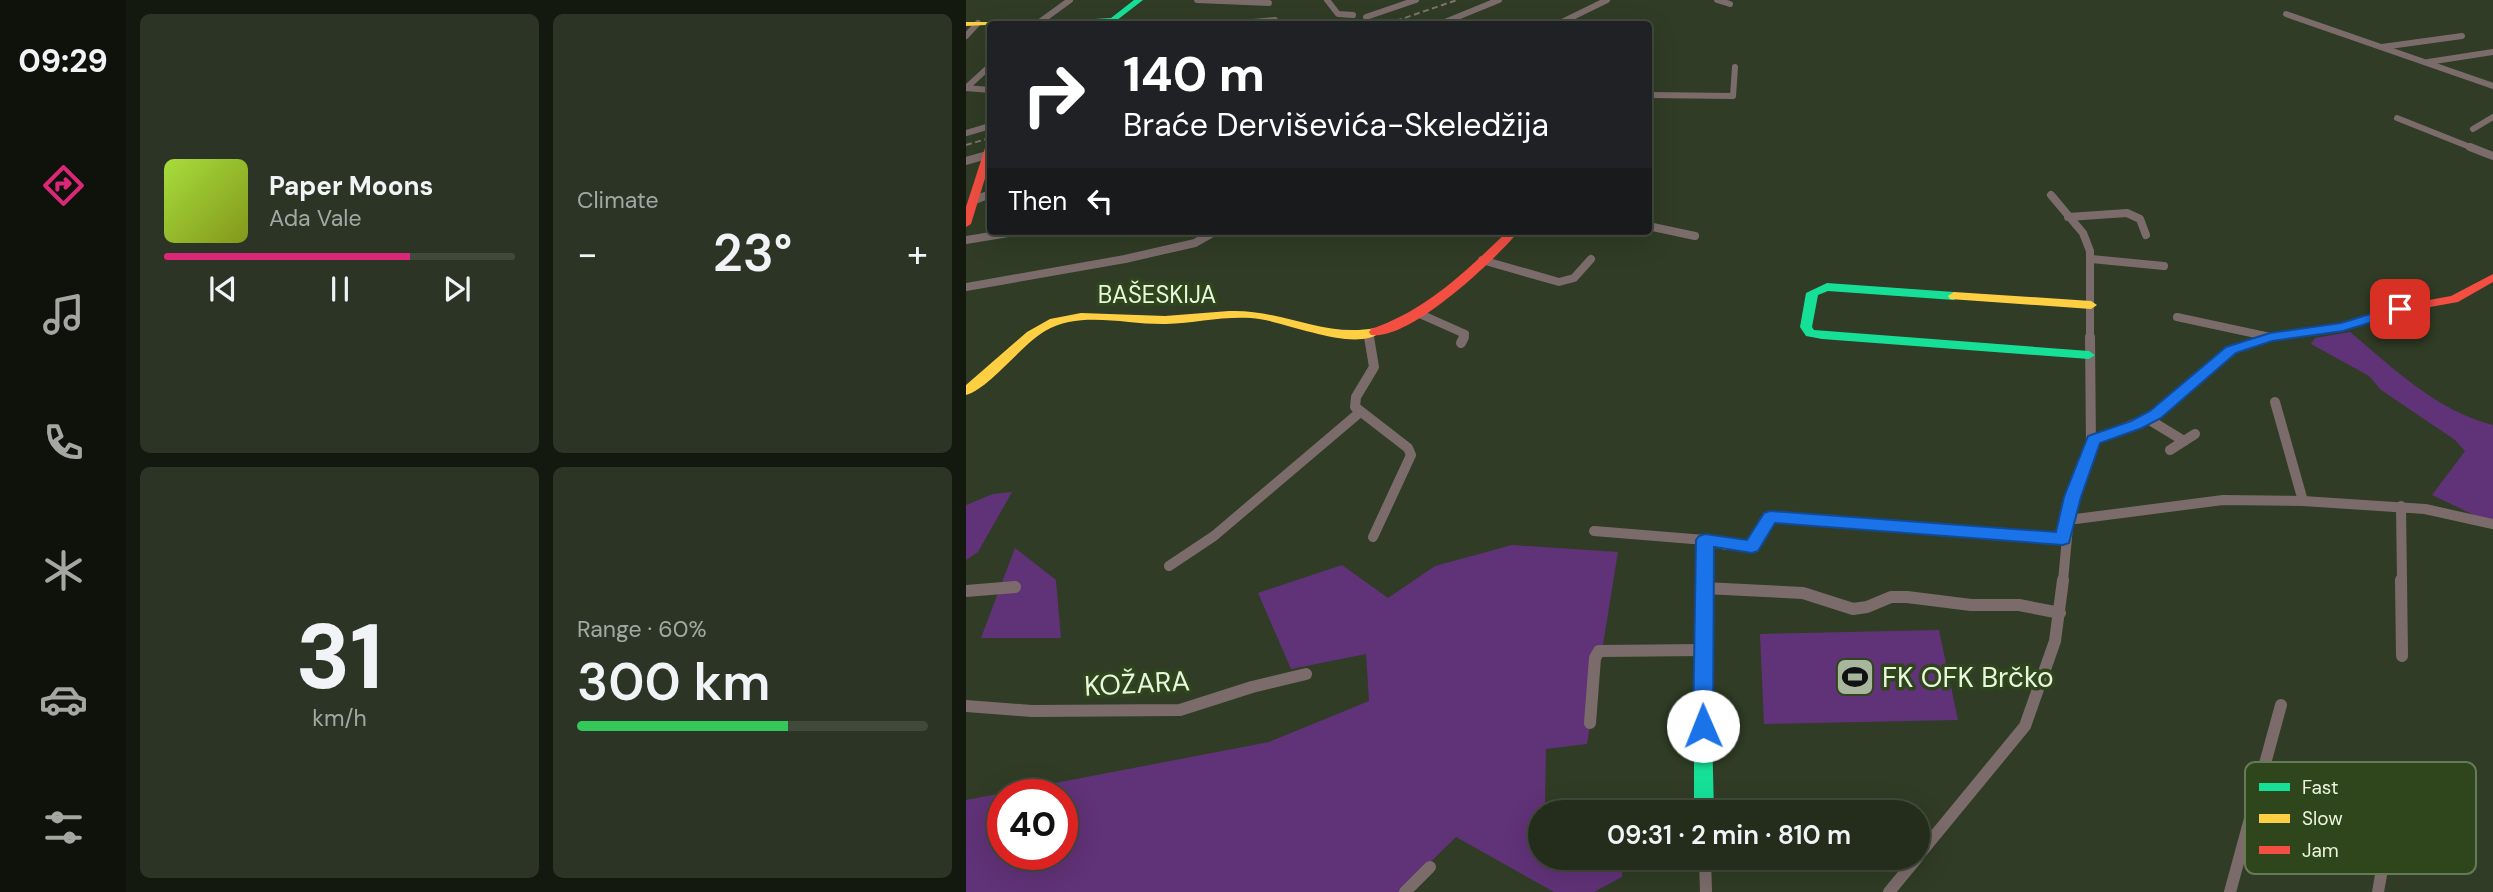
<!DOCTYPE html>
<meta charset="utf-8">
<style>
body{margin:0;font-family:"DM Sans",sans-serif;background:#2c3525;color:#f1f3f6;height:100vh;display:flex;flex-direction:column;font-size:26px;white-space:nowrap}
*{box-sizing:border-box;margin:0}
p{font-size:23px;color:#a3a8a3}
.icon{flex:none;width:38px;height:38px;fill:none;stroke:currentColor;stroke-width:2;stroke-linecap:round;stroke-linejoin:round}
.map{position:relative;flex:1;overflow:hidden}
.sheet{display:flex;flex-direction:column;gap:14px;padding:14px;background:#14190f;width:840px}
.sheet>*{flex:none}
.guide{position:absolute;left:21px;top:21px;width:665px;height:214px;border-radius:7px;box-shadow:0 7px 28px #0002,0 0 0 2px #41493b;background:#202124;color:#fff;overflow:hidden}
.speed{position:absolute;left:21px;top:779px;display:flex;gap:14px;font-size:35px;font-weight:700;text-align:center}
.speed>*{display:grid;place-content:center;width:91px;height:91px;border-radius:50%;background:#242d1c;box-shadow:0 7px 28px #0002,0 0 0 2px #41493b;line-height:1}
.speed .limit{border:10px solid #d22;background:#fff;color:#111}
.pin{position:absolute;display:grid;place-items:center;width:60px;height:60px;color:#fff;margin:-30px;border-radius:14px;box-shadow:0 4px 10px #0006}
.me{position:absolute;width:77px;margin:-38px;rotate:359deg;stroke-linejoin:round;filter:drop-shadow(0 0 5px #0008)}
.turn{display:flex;align-items:center;gap:24px;height:147px;padding:0 21px;font-size:32px}
.turn .icon{width:91px;height:91px;stroke-width:2.5}
.turn b{display:block;font-size:49px;line-height:60px}
.then{display:flex;align-items:center;height:66px;padding:0 21px;background:#0003;gap:14px;font-size:26px}
.big{font-size:52px;font-weight:600;line-height:1.1}
.sheet .card{flex:1;display:flex;flex-direction:column;justify-content:center;gap:10px;min-width:0;padding:0 24px;border-radius:10px;background:#2c3525}
.sheet .dial{align-items:center;gap:0}
.dial b{font-size:91px;line-height:1}
.song{display:flex;align-items:center;gap:21px}
.cover{width:84px;height:84px;border-radius:10px;background:linear-gradient(135deg,hsl(80 70% 55%),hsl(70 70% 35%))}
.played{height:7px;border-radius:4px;background:linear-gradient(90deg,#db2777 70%,#41493b 70%)}
.keys{display:flex;justify-content:space-around;direction:ltr}
.heat{display:flex;justify-content:space-between;align-items:center;font-size:38px;direction:ltr}
.charge{height:10px;border-radius:5px;background:linear-gradient(90deg,#34c759 60%,#41493b 0)}
.sheet .tiles{flex:1;display:grid;gap:14px;grid-template-columns:repeat(2,1fr)}
.trip{position:absolute;left:562px;top:800px;width:402px;height:70px;border-radius:35px;background:#242d1c;box-shadow:0 7px 28px #0002,0 0 0 2px #41493b;font-weight:600;line-height:70px;text-align:center}
main{display:flex;flex:1;min-height:0}
.tab-bar{display:flex;flex-direction:column;width:126px;justify-content:space-around;align-items:center;background:#0e120b;color:#a3a8a3}
.tab-bar .icon{width:49px;height:49px}
.tab-bar .current{color:#db2777}
.tab-bar b{font-size:32px;color:#f1f3f6}
.map>svg:first-child{display:block}
</style>
<main>
<nav class="tab-bar">
<b>09:29</b>
<svg class="icon current" aria-label="directions" viewBox="0 0 24 24"><path d="M12 3l9 9-9 9-9-9zM9 14v-3h6M13 9l2 2-2 2"/></svg>
<svg class="icon" aria-label="music" viewBox="0 0 24 24"><path d="M9 18V5l10-2v13"/><circle cx="6" cy="18" r="3"/><circle cx="16" cy="16" r="3"/></svg>
<svg class="icon" aria-label="phone" viewBox="0 0 24 24"><path d="M5 4h4l2 5-3 2q2 4 5 5l2-3 5 2v4C11 20 4 13 5 4z"/></svg>
<svg class="icon" aria-label="climate" viewBox="0 0 24 24"><path d="M12 3v18M4 7l16 10M4 17L20 7"/></svg>
<svg class="icon" aria-label="car" viewBox="0 0 24 24"><path d="M5 17H2v-5l4-1 3-4h7l3 4 3 1v5h-3M9 17h6M6 11h13"/><circle cx="7" cy="17" r="2"/><circle cx="17" cy="17" r="2"/></svg>
<svg class="icon" aria-label="filters" viewBox="0 0 24 24"><path d="M4 7h16M4 17h16"/><circle cx="9" cy="7" r="2"/><circle cx="15" cy="17" r="2"/></svg>
</nav>
<section class="sheet">
<div class="tiles">
<div class="card">
<div class="song"><i class="cover"></i><div><b>Paper Moons</b><p>Ada Vale</p></div></div>
<div class="played"></div>
<div class="keys"><svg class="icon" aria-label="previous" viewBox="0 0 24 24"><path d="M18 5L8 12l10 7zM5 5v14"/></svg><svg class="icon" aria-label="pause" viewBox="0 0 24 24"><path d="M8 5v14M16 5v14"/></svg><svg class="icon" aria-label="next" viewBox="0 0 24 24"><path d="M6 5l10 7-10 7zM19 5v14"/></svg></div>
</div>
<div class="card"><p>Climate</p>
<div class="heat"><a>−</a><b class="big">23°</b><a>+</a></div>
</div>
<div class="card dial"><b>31</b><p>km/h</p></div>
<div class="card"><p>Range · 60%</p><b class="big">300 km</b><div class="charge"></div></div>
</div>
</section>
<div class="map">
<svg width="1527" height="892" viewBox="0 0 1527 892">
<rect width="100%" height="100%" fill="#303c25"/>
<g fill="#603278" fill-rule="evenodd">
<path d="M1384,332C1427,368 1471,411 1527,425V524L1466,495L1499,451L1489,440L1415,390L1403,376L1345,344L1349,338Z"/>
<polygon points="46,492 12,552 0,560 0,505 27,494"/>
<path d="M546,545L652,552L621,744L580,749L579,802L641,812H574V858H656V877L628,892H588L490,837L434,892H0V800L303,742L403,701L400,654L325,669L292,593L376,565L422,598L469,566ZM37,794H96V854H37Z"/>
<polygon points="49,548 90,580 95,638 15,638"/>
<polygon points="973,630 992,720 798,724 794,634"/>
</g>
<g fill="none" stroke-linecap="round" stroke-linejoin="round">
<g stroke="#7b6c6b" stroke-width="6">
<polyline points="231,0 303,3"/>
<polyline points="361,0 372,14 387,15"/>
<polyline points="751,0 764,4"/>
<polyline points="1320,14 1527,86"/>
<polyline points="400,17 450,0"/>
<polyline points="276,23 309,20"/>
<polyline points="71,24 104,0"/>
<polyline points="225,24 275,24"/>
<polyline points="474,24 533,0"/>
<polyline points="592,24 641,0"/>
<polyline points="0,36 12,23"/>
<polyline points="1416,47 1496,36"/>
<polyline points="1462,62 1527,52"/>
<polyline points="0,88 24,66"/>
<polyline points="0,88 24,90"/>
<polyline points="682,95 767,96 769,67"/>
<polyline points="1431,118 1509,149"/>
<polyline points="1507,129 1527,117"/>
<polyline points="0,133 24,126"/>
</g>
<g stroke="#7b6c6b" stroke-width="8">
<polyline points="1504,147 1527,156"/>
<polyline points="0,161 21,155"/>
<polyline points="1085,195 1117,233 1124,251 1124,338"/>
<polyline points="9,200 24,194"/>
<polyline points="1102,217 1161,213 1174,219 1180,235"/>
<polyline points="682,226 729,236"/>
<polyline points="0,240 55,231"/>
<polyline points="1125,259 1198,266"/>
<polyline points="516,260 593,282 608,278 625,259"/>
<polyline points="0,287 159,259 229,243 250,231"/>
<polyline points="454,314 499,334 497,338"/>
<polyline points="1211,317 1304,337"/>
<polyline points="403,334 404,338"/>
</g>
<g stroke="#7b6c6b" stroke-width="10">
<polyline points="403,337 408,367 390,397 389,407 442,448 445,455 407,537"/>
<polyline points="495,343 498,337"/>
<polyline points="1309,402 1337,501"/>
<polyline points="1182,419 1218,441"/>
<polyline points="1204,450 1229,434"/>
<polyline points="1435,506 1436,581"/>
<polyline points="1102,520 1257,500 1337,501 1459,509 1527,524"/>
<polyline points="628,531 739,540"/>
<polyline points="203,566 248,536 393,413"/>
<polyline points="1097,581 1103,516 1125,447 1124,337"/>
</g>
<g stroke="#7b6c6b" stroke-width="12">
<polyline points="1435,580 1436,656"/>
<polyline points="738,588 837,593 887,609 901,607 925,597 941,597 1005,605 1053,605 1094,613"/>
<polyline points="0,591 49,587"/>
<polyline points="0,706 66,711 214,710 286,687 340,674"/>
<polyline points="624,723 629,658 633,651 736,650"/>
<polyline points="952,856 1059,726 1089,641 1097,580"/>
<polyline points="739,858 740,892"/>
<polyline points="439,892 464,867"/>
<polyline points="923,892 951,858"/>
<polyline points="1264,892 1315,705"/>
<polyline points="1412,892 1430,789"/>
</g>
<g fill="#16e098" fill-rule="evenodd">
<polygon points="168,0 177,0 146,24 76,24 80,22 145,18"/>
<polygon points="861,283 988,292 994,296 988,300 862,291 852,295 846,327 848,330 1123,351 1129,355 1123,359 856,339 840,336 834,327 840,293"/>
<path d="M804,512L892,519L897,520L900,524L897,528L892,529L808,522L790,550H760L747,547L744,650L748,812H728V650L731,540L734,536C743,534 768,540 781,540L799,513Z"/>
</g>
<g fill="#ffcf43" fill-rule="evenodd">
<polygon points="0,22 36,22 40,24 0,26"/>
<polygon points="988,292 1125,301 1131,305 1125,309 984,299 982,296"/>
<path d="M263,311C317,309 357,338 409,328L415,332C388,354 319,320 285,318C257,316 229,323 200,324C161,325 115,310 79,331C54,346 24,388 0,395V385L61,332L84,319L115,313L199,316Z"/>
</g>
<g fill="#f24e42" fill-rule="evenodd">
<polygon points="24,145 24,162 5,224 0,227 0,207 19,148"/>
<path d="M542,231H553C529,260 444,341 405,335L403,332L405,329C461,310 500,271 542,231Z"/>
<polygon points="1527,274 1527,282 1492,302 1436,312 1377,331 1306,340 1269,353 1194,418 1133,443 1128,444 1121,440 1123,437 1184,412 1261,347 1304,333 1375,324 1430,306 1485,296"/>
<polygon points="892,519 1097,534 1102,535 1105,539 1102,543 1097,544 887,528 884,524 887,520"/>
</g>
<g stroke="#79746d" stroke-width="2" stroke-dasharray="6 3.5" stroke-linecap="butt">
<polyline points="421,24 491,0"/>
<polyline points="0,145 24,138"/>
</g>
</g>
<polygon fill="#1a73e8" stroke="#114b97" stroke-width="2" points="1434,305 1439,306 1439,312 1377,331 1306,341 1270,353 1195,418 1176,428 1134,443 1115,497 1103,543 1097,545 809,523 792,551 786,553 748,547 747,726 744,731 737,734 730,731 727,726 730,540 733,536 739,534 781,540 798,513 804,511 1090,532 1098,497 1122,436 1165,421 1184,411 1260,347 1304,333 1375,323"/>
<defs>
<g id="stadium-square" transform="scale(2.0125)"><rect x="-9" y="-9" width="18" height="18" rx="4" fill="#a8b69e" stroke="#2f451c"/><path d="M0-5a6.5 5 0 1 0 0 10a6.5 5 0 1 0 0-10ZM-3.5-1.8h7v3.6h-7Z" fill="#111"/></g>
</defs>
<g fill-rule="evenodd">
<use href="#stadium-square" x="889" y="677"/>
</g>
<g text-anchor="middle" stroke-width="7" stroke-linejoin="round" paint-order="stroke">
<g font-size="24" fill="#e9f7df" stroke="#2f451c">
<text x="191" y="303">BAŠESKIJA</text>
</g>
<g font-size="28" fill="#e9f7df" stroke="#2f451c" text-anchor="start">
<text x="916" y="687">FK OFK Brčko</text>
</g>
<g font-size="28" fill="#e9f7df" stroke="#2f451c">
<text transform="translate(171 683) rotate(-3)" y="10">KOŽARA</text>
</g>
</g>
<rect x="1279" y="762" width="231" height="112" rx="10" fill="#2f451c" stroke="#677a56" stroke-width="2"/>
<rect x="1293" y="783" width="31" height="8" fill="#16e098"/>
<rect x="1293" y="814" width="31" height="9" fill="#ffcf43"/>
<rect x="1293" y="846" width="31" height="8" fill="#f24e42"/>
<g font-size="19" fill="#e9f7df">
<text x="1336" y="794">Fast</text>
<text x="1336" y="825">Slow</text>
<text x="1336" y="857">Jam</text>
</g>
</svg>
<div class="speed"><div class="limit">40</div></div>
<div class="pin" style="left:1434px;top:309px;background:#d93025"><svg class="icon" aria-label="arrive" viewBox="0 0 24 24"><path d="M6 21V4h12l-3 4 3 4H6"/></svg></div>
<svg class="me" style="left:737px;top:726px" viewBox="-20 -20 40 40"><circle r="19" fill="#fff"/><path d="M0-13L10 11 0 6-10 11z" fill="#1a73e8"/></svg>
<div class="trip">09:31 · 2 min · 810 m</div>
<div class="guide">
<div class="turn"><svg class="icon" aria-label="right" viewBox="0 0 24 24"><path d="M7 20v-9h11M14 6l5 5-5 5"/></svg><div><b>140 m</b>Braće Derviševića-Skeledžija</div></div>
<div class="then">Then<svg class="icon" aria-label="left" viewBox="0 0 24 24"><path d="M17 20v-9H6M10 6l-5 5 5 5"/></svg></div>
</div>
</div>
</main>
